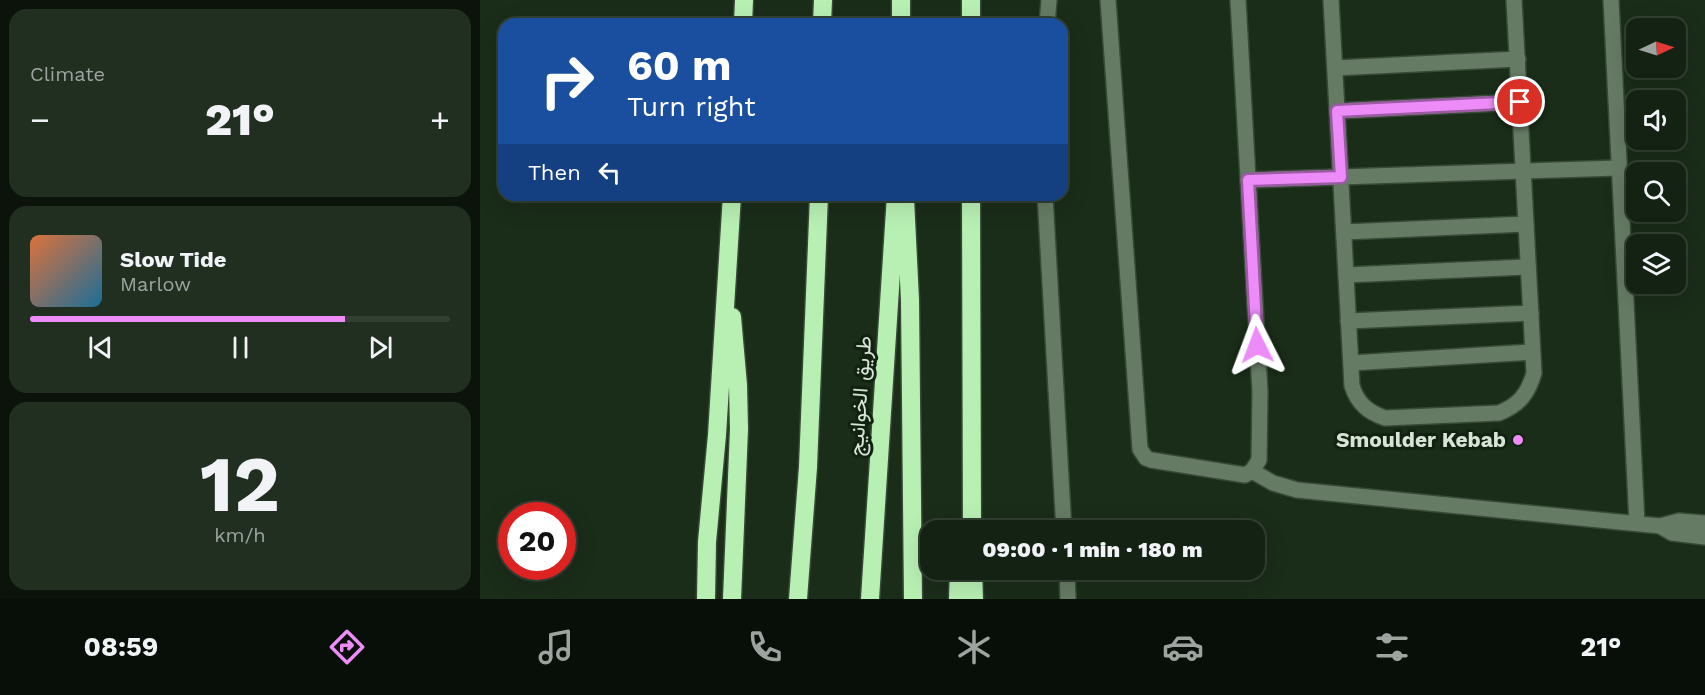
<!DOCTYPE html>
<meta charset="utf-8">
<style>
body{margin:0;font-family:"Work Sans",Vazirmatn,sans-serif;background:#212f21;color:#f1f3f6;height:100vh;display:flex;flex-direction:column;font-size:22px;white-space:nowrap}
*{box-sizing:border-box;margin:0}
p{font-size:20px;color:#9da4a0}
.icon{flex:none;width:33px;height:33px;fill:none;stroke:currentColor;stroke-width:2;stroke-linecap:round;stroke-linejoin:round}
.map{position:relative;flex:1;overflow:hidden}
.panel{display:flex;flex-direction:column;gap:9px;padding:9px;background:#0b130a;width:480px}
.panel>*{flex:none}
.guide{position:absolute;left:18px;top:18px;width:570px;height:183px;border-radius:18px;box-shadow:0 6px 24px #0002,0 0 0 2px #333f33;background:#1a4fa0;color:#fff;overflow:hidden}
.needle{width:39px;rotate:86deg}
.tools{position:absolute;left:1146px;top:18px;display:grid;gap:12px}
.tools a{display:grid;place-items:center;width:60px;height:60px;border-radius:12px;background:#142213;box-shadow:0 6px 24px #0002,0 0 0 2px #333f33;font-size:30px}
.speed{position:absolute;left:18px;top:502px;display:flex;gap:12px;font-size:30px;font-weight:700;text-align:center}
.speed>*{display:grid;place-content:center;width:78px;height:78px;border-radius:50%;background:#142213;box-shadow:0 6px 24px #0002,0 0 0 2px #333f33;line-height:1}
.speed .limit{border:9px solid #d22;background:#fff;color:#111}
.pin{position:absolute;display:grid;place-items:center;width:51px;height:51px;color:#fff;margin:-26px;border:3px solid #fff;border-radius:50%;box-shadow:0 2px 6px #0007}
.me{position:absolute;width:66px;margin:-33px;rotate:357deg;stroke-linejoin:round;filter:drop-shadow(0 0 4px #0008)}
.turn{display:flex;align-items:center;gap:21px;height:126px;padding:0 30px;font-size:27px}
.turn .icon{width:78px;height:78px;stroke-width:2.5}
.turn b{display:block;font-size:42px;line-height:51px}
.then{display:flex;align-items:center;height:57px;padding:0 30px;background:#0003;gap:12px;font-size:22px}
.big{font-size:45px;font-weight:800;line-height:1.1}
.panel .card{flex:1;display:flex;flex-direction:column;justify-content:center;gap:9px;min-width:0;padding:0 21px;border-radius:18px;background:#212f21}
.panel .dial{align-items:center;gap:0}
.dial b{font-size:78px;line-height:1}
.song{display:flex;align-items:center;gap:18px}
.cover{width:72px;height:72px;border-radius:9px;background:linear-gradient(135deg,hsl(20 70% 55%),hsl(200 70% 35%))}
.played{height:6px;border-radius:3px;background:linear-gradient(90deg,#ed8cf9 75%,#333f33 75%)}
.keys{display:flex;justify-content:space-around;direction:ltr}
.heat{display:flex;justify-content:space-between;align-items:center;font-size:33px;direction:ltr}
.trip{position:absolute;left:440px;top:520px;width:345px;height:60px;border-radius:18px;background:#142213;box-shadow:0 6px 24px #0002,0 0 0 2px #333f33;font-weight:800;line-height:60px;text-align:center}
.dock{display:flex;height:96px;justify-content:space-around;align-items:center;background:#080e08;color:#9da4a0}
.dock .icon{width:42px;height:42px}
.dock .active{color:#ed8cf9}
.dock b{font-size:27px;color:#f1f3f6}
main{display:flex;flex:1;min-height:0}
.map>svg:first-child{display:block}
</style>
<main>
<section class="panel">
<div class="card"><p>Climate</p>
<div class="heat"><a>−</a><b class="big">21°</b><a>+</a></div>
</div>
<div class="card">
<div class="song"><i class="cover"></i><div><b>Slow Tide</b><p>Marlow</p></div></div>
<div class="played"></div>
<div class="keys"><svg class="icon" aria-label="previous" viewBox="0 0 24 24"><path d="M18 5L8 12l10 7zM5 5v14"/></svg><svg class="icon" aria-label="pause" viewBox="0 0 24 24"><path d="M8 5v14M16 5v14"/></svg><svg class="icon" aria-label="next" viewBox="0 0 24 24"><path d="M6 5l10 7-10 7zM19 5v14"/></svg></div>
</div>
<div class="card dial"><b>12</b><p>km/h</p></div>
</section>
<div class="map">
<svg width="1225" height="599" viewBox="0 0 1225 599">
<rect width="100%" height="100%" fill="#1a2d19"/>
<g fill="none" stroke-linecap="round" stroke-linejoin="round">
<g stroke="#384a37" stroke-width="18">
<g id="minor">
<polyline points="628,0 660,449 666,458 671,460 765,475 772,471 779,460 780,392 758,0"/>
<path d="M851,0L872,386C878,404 888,412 905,418L1019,413C1039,405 1048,394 1054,373L1034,0"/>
<polyline points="1131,0 1157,523"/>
<polyline points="567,24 569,0"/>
<polyline points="855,68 1038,59"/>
<polyline points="857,111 1040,102"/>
<polyline points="768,180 1138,168"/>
<polyline points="565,195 584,531"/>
<polyline points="864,232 1046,224"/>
<polyline points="866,275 1048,267"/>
<polyline points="868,321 1051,313"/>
<polyline points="871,363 1052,352"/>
<polyline points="772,471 793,483 817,490 1180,526 1192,533 1225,537"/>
<polyline points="1180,526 1199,521 1225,523"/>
<polyline points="587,570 588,599"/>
</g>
</g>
<g stroke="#384a37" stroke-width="21">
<g id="highway">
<polyline points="263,24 264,0"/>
<polyline points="342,24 343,0"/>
<polyline points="421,24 421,0"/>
<polyline points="491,24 491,0"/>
<polyline points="491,195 492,531"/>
<polyline points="425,199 430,300 433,599"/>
<polyline points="493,570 494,599"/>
<polyline points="226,599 227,542 237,435 252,195"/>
<polyline points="252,599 259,429 258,385 252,317"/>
<polyline points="318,599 328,467 339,195"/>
<polyline points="390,599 416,195"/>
<polyline points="478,599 479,570"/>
</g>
</g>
<use href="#minor" stroke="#657b63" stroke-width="15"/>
<use href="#highway" stroke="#b8f0b4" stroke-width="18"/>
</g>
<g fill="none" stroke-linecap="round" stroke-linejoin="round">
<g stroke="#9a5ba2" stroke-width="15">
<polyline id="route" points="777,345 768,180 861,177 857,111 1040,102"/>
</g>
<use href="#route" stroke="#ed8cf9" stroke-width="10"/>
</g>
<circle fill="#ed8cf9" stroke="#112310" stroke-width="2" cx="1038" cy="440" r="6"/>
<g text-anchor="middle" stroke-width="6" stroke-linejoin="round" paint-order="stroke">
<g font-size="21" fill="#d7e3d6" stroke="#112310">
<text transform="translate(380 396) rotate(-86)" y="7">طريق الخوانيج</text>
</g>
<g font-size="21" font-weight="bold" fill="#d7e3d6" stroke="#112310" text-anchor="end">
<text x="1026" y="447">Smoulder Kebab</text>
</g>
</g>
</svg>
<div class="tools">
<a><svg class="needle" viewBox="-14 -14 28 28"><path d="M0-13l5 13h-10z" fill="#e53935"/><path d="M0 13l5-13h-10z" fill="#9da4a0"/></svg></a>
<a><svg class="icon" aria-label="sound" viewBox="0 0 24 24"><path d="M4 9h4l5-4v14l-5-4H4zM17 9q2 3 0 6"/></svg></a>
<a><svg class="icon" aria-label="search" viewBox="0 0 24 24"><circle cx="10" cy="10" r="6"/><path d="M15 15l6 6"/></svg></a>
<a><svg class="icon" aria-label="layers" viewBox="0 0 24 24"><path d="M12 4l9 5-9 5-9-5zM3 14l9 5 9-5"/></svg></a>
</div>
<div class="speed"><div class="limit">20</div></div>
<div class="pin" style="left:1040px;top:102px;background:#d93025"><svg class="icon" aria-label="arrive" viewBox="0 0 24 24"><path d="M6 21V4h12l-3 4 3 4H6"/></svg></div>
<svg class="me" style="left:777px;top:345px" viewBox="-20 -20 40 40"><path d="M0-17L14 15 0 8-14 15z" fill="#ed8cf9" stroke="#fff" stroke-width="4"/></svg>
<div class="trip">09:00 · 1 min · 180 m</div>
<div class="guide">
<div class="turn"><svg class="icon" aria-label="right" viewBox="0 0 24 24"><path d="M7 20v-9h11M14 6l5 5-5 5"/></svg><div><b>60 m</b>Turn right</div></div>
<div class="then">Then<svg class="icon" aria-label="left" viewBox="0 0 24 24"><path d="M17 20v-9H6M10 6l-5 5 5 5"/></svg></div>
</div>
</div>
</main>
<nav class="dock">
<b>08:59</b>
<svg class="icon active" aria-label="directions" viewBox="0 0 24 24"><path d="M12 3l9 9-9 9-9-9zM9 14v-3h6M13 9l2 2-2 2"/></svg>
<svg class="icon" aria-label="music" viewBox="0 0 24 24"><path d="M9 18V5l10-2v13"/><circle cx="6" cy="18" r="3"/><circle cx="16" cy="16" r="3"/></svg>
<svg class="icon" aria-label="phone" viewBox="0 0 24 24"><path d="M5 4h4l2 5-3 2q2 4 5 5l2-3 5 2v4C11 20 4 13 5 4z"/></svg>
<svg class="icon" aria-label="climate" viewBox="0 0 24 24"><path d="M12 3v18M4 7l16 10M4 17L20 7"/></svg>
<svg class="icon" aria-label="car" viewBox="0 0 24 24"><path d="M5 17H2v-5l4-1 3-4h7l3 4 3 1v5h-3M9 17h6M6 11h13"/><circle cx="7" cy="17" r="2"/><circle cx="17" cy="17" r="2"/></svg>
<svg class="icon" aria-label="filters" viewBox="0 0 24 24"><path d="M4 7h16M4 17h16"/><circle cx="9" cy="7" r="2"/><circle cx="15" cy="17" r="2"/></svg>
<b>21°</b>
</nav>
